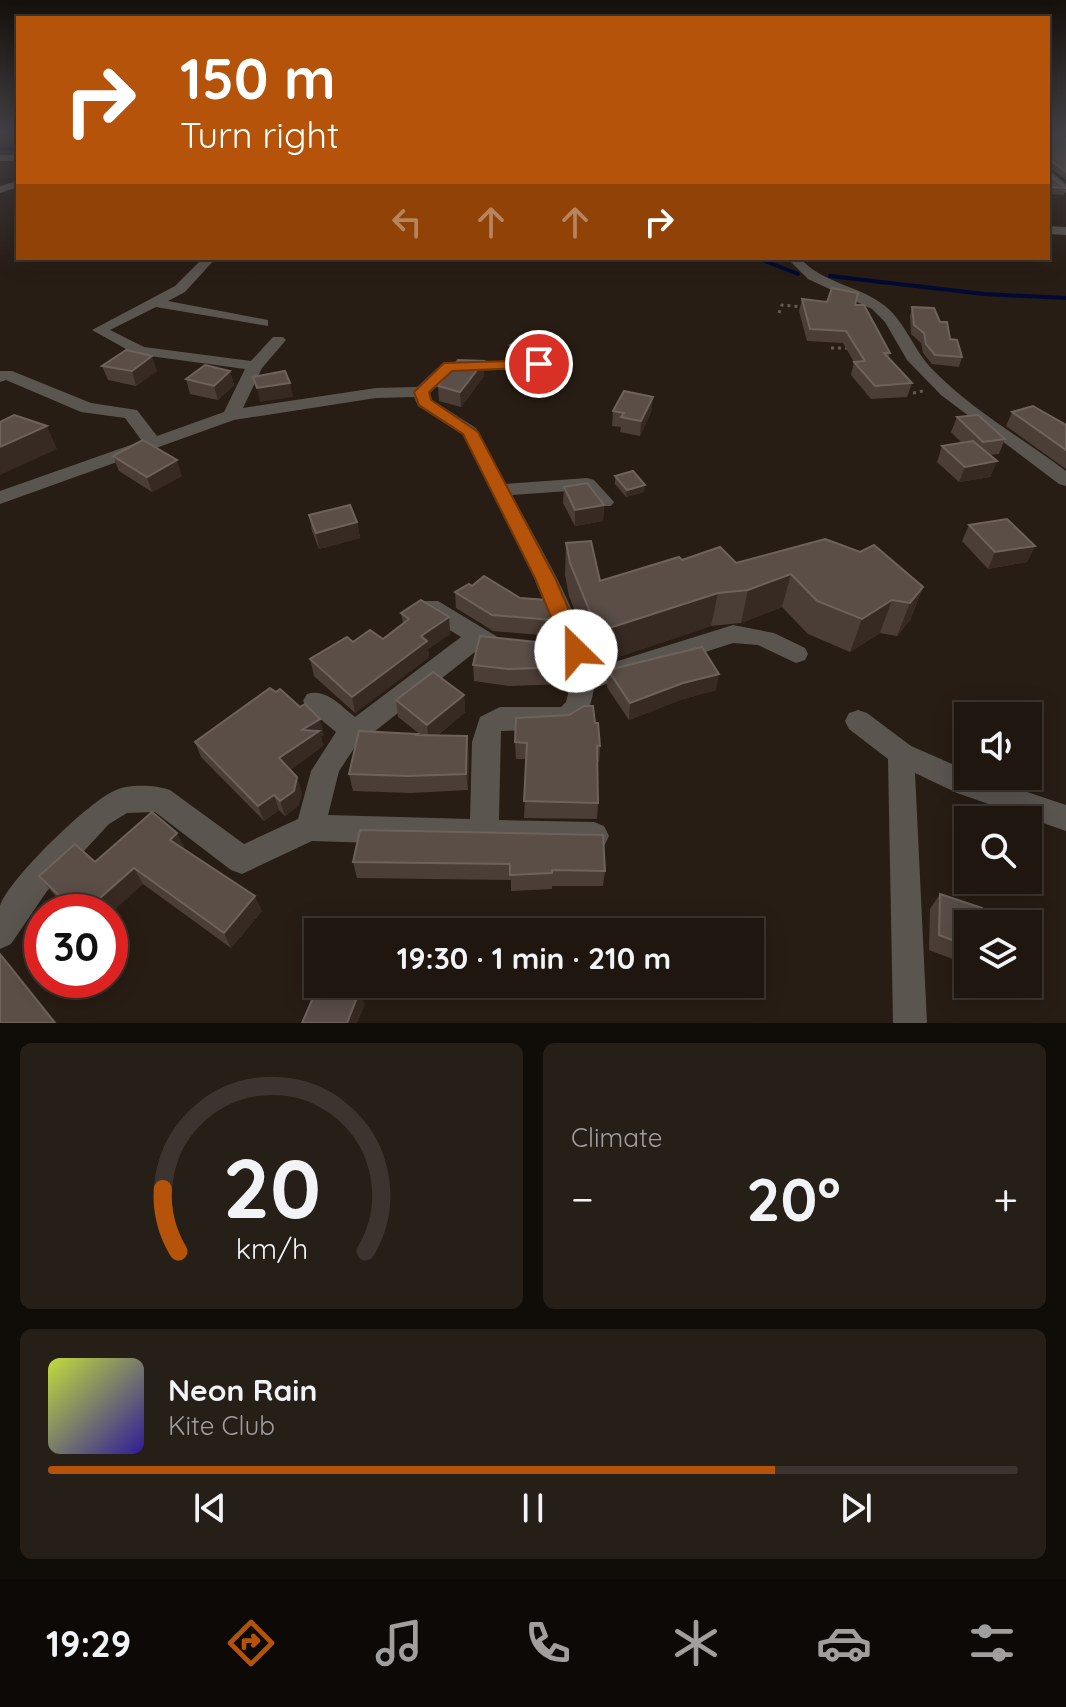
<!DOCTYPE html>
<meta charset="utf-8">
<style>
body{margin:0;font-family:Quicksand,sans-serif;background:#261f18;color:#f1f3f6;height:100vh;display:flex;flex-direction:column;font-size:30px;white-space:nowrap}
*{box-sizing:border-box;margin:0}
p{font-size:26px;color:#a19f9e}
.icon{flex:none;width:44px;height:44px;fill:none;stroke:currentColor;stroke-width:2;stroke-linecap:round;stroke-linejoin:round}
.map{position:relative;height:1023px;overflow:hidden}
.drawer{display:flex;flex-direction:column;gap:20px;padding:20px;background:#100c08;flex:1}
.drawer>*{flex:none}
.hud{position:absolute;left:16px;top:16px;width:1034px;height:244px;border-radius:0px;box-shadow:0 4px 20px #0003,0 0 0 2px #3c352f;background:#b45309;color:#fff;overflow:hidden}
.controls{position:absolute;left:954px;top:702px;display:grid;gap:16px}
.controls a{display:grid;place-items:center;width:88px;height:88px;border-radius:0px;background:#1e160f;box-shadow:0 4px 20px #0003,0 0 0 2px #3c352f;font-size:40px}
.speed{position:absolute;left:24px;top:894px;display:flex;gap:16px;font-size:40px;font-weight:700;text-align:center}
.speed>*{display:grid;place-content:center;width:104px;height:104px;border-radius:50%;background:#1e160f;box-shadow:0 4px 20px #0003,0 0 0 2px #3c352f;line-height:1}
.speed .limit{border:12px solid #d22;background:#fff;color:#111}
.pin{position:absolute;display:grid;place-items:center;width:68px;height:68px;color:#fff;margin:-34px;border:4px solid #fff;border-radius:50%;box-shadow:0 2px 8px #0007}
.me{position:absolute;width:88px;margin:-44px;rotate:337deg;stroke-linejoin:round;filter:drop-shadow(0 0 6px #0008)}
.turn{display:flex;align-items:center;gap:28px;height:168px;padding:0 32px;font-size:36px}
.turn .icon{width:104px;height:104px;stroke-width:2.5}
.turn b{display:block;font-size:56px;line-height:68px}
.lanes{display:flex;align-items:center;height:76px;padding:0 32px;background:#0003;justify-content:center;gap:40px;direction:ltr}
.lanes .off{opacity:.35}
.big{font-size:60px;font-weight:800;line-height:1.1}
.drawer .card{flex:1;display:flex;flex-direction:column;justify-content:center;gap:12px;min-width:0;padding:0 28px;border-radius:12px;background:#261f18}
.drawer .dial{align-items:center;gap:0}
.dial svg{height:208px;overflow:visible;fill:none;stroke:#3c352f;stroke-width:7;stroke-linecap:round;text-anchor:middle}
.dial text{fill:#f1f3f6;stroke:none}
.song{display:flex;align-items:center;gap:24px}
.cover{width:96px;height:96px;border-radius:12px;background:linear-gradient(135deg,hsl(70 70% 55%),hsl(250 70% 35%))}
.played{height:8px;border-radius:4px;background:linear-gradient(90deg,#b45309 75%,#3c352f 75%)}
.keys{display:flex;justify-content:space-around;direction:ltr}
.heat{display:flex;justify-content:space-between;align-items:center;font-size:44px;direction:ltr}
.drawer .tiles{flex:1;display:grid;gap:20px;grid-template-columns:1fr 1fr}
.card:last-child{grid-column:span 2}
.trip{position:absolute;left:304px;top:918px;width:460px;height:80px;border-radius:0px;background:#1e160f;box-shadow:0 4px 20px #0003,0 0 0 2px #3c352f;font-weight:800;line-height:80px;text-align:center}
.dock{display:flex;height:128px;justify-content:space-around;align-items:center;background:#0c0906;color:#a19f9e}
.dock .icon{width:56px;height:56px}
.dock .current{color:#b45309}
.dock b{font-size:36px;color:#f1f3f6}
.map>svg:first-child{display:block}
</style>
<div class="map">
<svg width="1066" height="1023" viewBox="0 0 1066 1023">
<rect width="100%" height="100%" fill="#281d14"/>
<g fill="none" stroke-linecap="round" stroke-linejoin="round">
<polyline stroke="#000a32" stroke-width="3" points="0,149 18,148"/>
<g stroke="#000a32" stroke-width="4">
<polyline points="757,258 798,274"/>
<polyline points="830,276 984,294 1066,298"/>
</g>
<g stroke="#645a52" stroke-width="3" stroke-dasharray="3 4" stroke-linecap="butt">
<polyline points="779,313 782,305 802,307"/>
<polyline points="831,348 848,348"/>
<polyline points="913,393 923,391"/>
</g>
<g fill="#5b5550" fill-rule="evenodd">
<rect x="0" y="155" width="18" height="6"/>
<polygon points="1048,169 1066,184 1066,193 1048,178"/>
<polygon points="18,181 18,187 0,193 0,186"/>
<polygon points="1048,226 1066,227 1066,235 1048,234"/>
<path d="M203,258H216L185,292L168,301L268,320V326L156,307L110,330L144,347L251,361L273,337H283L286,340L262,368L243,408L376,388L417,387L443,363L524,360L508,345L516,340L545,361V367L539,369L453,371L430,393L432,400L476,428L506,484L587,478L594,480L614,502L611,506H597L582,490L512,495C541,550 578,608 592,669L733,625L774,633L805,648L808,654L805,660L796,663L758,645L733,643L594,688C591,706 586,722 568,729L501,731L499,820L594,822L604,826L609,836L604,846L594,850L312,841L242,874L231,870L155,812L127,813L109,824L47,891L11,944L0,949C0,937 0,918 0,906C8,880 90,800 116,790C130,784 155,785 170,790L244,844L298,819L311,771L336,732L307,708L303,701L307,694C326,688 341,706 355,717L461,637L422,613L419,607L422,601H438L496,636L500,642L496,648L488,651L480,648L355,747L339,771L328,815L470,819L472,742L480,717L500,707H561L566,702L571,682L564,651L534,578L463,435L418,406L414,397L376,398L234,420L0,504V491L142,441L125,418L81,412L6,380L0,382V371H12L91,403L137,410L157,436L224,412L245,369L135,354L92,330L175,286Z"/>
<path d="M787,258H800C823,284 859,285 885,306C906,323 914,351 933,370C972,410 1022,438 1066,471V486L1059,484L941,395L907,360L885,322L872,309L808,279Z"/>
<polygon points="858,710 867,713 911,746 968,771 968,776 980,776 1066,805 1066,831 957,793 915,773 927,1023 893,1023 888,759 849,729 845,721 849,713"/>
</g>
</g>
<g fill="#4b3e36">
<polygon points="1048,131 1066,138 1066,180 1048,166"/>
<polygon points="1048,170 1048,174 1066,188 1064,195 1048,194"/>
<polygon points="802,299 855,305 890,353 888,358 912,383 907,397 871,399 851,375 854,362 843,343 807,341 799,311"/>
<polygon points="912,307 940,322 962,357 959,367 932,364 923,353 921,343 911,334 910,316"/>
<polygon points="102,366 157,371 136,386 108,380"/>
<polygon points="230,371 234,385 218,400 190,394 186,379"/>
<polygon points="484,376 461,407 439,401 438,386"/>
<polygon points="653,397 651,412 640,436 620,432 621,427 612,426 613,411"/>
<polygon points="1012,412 1066,425 1066,469 1006,426"/>
<polygon points="957,417 1005,439 999,454 989,455 997,461 990,477 959,482 937,462 942,446 962,443 951,432"/>
<polygon points="113,456 182,476 152,492 119,471"/>
<polygon points="615,476 644,492 626,497 615,484"/>
<polygon points="564,487 604,505 603,521 575,526 563,503"/>
<polygon points="309,515 357,522 360,538 319,549 312,531"/>
<polygon points="969,525 1035,546 1027,562 988,569 962,541"/>
<polygon points="566,543 600,581 682,560 736,563 923,587 910,620 897,636 880,633 850,652 808,634 782,607 741,623 711,626 600,663 588,645 569,596 565,575"/>
<polygon points="472,586 520,598 552,612 551,636 493,631 456,608 455,592"/>
<polygon points="401,613 449,617 450,634 428,649 429,657 355,713 314,676 310,659 353,642 383,639 403,624"/>
<polygon points="473,665 567,667 566,684 509,686 474,681"/>
<polygon points="608,670 716,690 680,700 629,720 607,687"/>
<polygon points="276,692 324,735 321,736 323,746 290,770 302,793 298,806 285,816 279,810 264,821 201,757 195,742"/>
<polygon points="464,695 465,712 437,736 469,753 468,790 411,793 353,791 349,774 417,734 417,735 421,735 398,717 396,700"/>
<polygon points="595,723 600,746 599,762 597,762 598,803 597,819 524,818 527,759 516,759 515,742"/>
<polygon points="360,830 605,871 603,886 552,886 552,889 511,891 511,880 357,878 353,862"/>
<polygon points="185,849 262,911 231,948 143,884 110,912 71,912 51,891 39,876 95,862"/>
<polygon points="940,894 968,924 968,965 929,950 930,909"/>
<polygon points="1028,933 1040,972 1027,987 1020,984 1028,984"/>
</g>
<g fill="#362a22">
<polygon points="152,356 157,371 136,386 132,371"/>
<polygon points="484,361 484,376 461,407 460,392"/>
<polygon points="230,371 234,385 218,400 214,386"/>
<polygon points="290,383 293,397 260,402 257,388"/>
<polygon points="653,397 651,412 640,436 641,421"/>
<polygon points="47,426 57,449 0,475 0,447"/>
<polygon points="177,460 182,476 152,492 147,477"/>
<polygon points="997,461 990,477 959,482 965,467"/>
<polygon points="645,485 644,492 626,497 627,490"/>
<polygon points="604,505 603,521 575,526 575,510"/>
<polygon points="357,522 360,538 319,549 316,533"/>
<polygon points="1035,546 1027,562 988,569 995,552"/>
<polygon points="791,574 782,607 741,623 748,590"/>
<polygon points="923,587 910,620 897,636 910,603"/>
<polygon points="718,593 711,626 600,663 603,630"/>
<polygon points="892,600 880,633 850,652 862,619"/>
<polygon points="449,617 450,634 428,649 429,657 355,713 352,697 421,636"/>
<polygon points="719,674 716,690 680,700 629,720 630,703 683,683"/>
<polygon points="464,695 465,712 429,742 427,725"/>
<polygon points="320,719 324,735 321,736 323,746 284,774 279,758 302,730"/>
<polygon points="467,736 469,753 468,790 466,774"/>
<polygon points="297,777 302,793 298,806 285,816 280,801"/>
<polygon points="274,795 279,810 264,821 258,806"/>
<polygon points="177,833 185,849 170,840"/>
<polygon points="134,868 143,884 110,914 110,912 84,912"/>
<polygon points="255,896 262,911 231,948 224,933"/>
<polygon points="0,952 10,964 57,1023 55,1023"/>
<polygon points="360,990 365,1005 357,1023 347,1023"/>
</g>
<g fill="#5a4e47" stroke="#6e635c" stroke-width="2">
<polygon points="1048,131 1060,132 1064,138 1066,138 1066,172 1050,160 1048,162"/>
<polygon points="1048,170 1048,174 1066,188 1048,187"/>
<polygon points="832,288 858,293 855,305 864,305 890,353 884,353 912,383 875,386 854,362 865,361 846,331 810,329 802,299 827,302"/>
<polygon points="912,307 934,308 940,322 947,322 950,339 957,340 962,357 935,355 926,344 924,333 914,325"/>
<polygon points="126,350 152,356 132,371 102,366"/>
<polygon points="458,360 484,361 460,392 438,386"/>
<polygon points="205,365 230,371 214,386 186,379"/>
<polygon points="285,371 290,383 257,388 253,377"/>
<polygon points="624,391 653,397 641,421 621,417 624,413 613,411"/>
<polygon points="1033,406 1066,425 1066,450 1012,412"/>
<polygon points="14,415 47,426 0,447 0,422"/>
<polygon points="978,415 1005,439 983,442 957,417"/>
<polygon points="143,440 177,460 147,477 113,456"/>
<polygon points="973,441 997,461 965,467 942,446"/>
<polygon points="633,471 645,485 627,490 615,476"/>
<polygon points="587,483 604,505 575,510 564,487"/>
<polygon points="350,505 357,522 316,533 309,515"/>
<polygon points="1007,519 1035,546 995,552 969,525"/>
<polygon points="825,539 860,552 874,545 923,587 910,603 892,600 862,619 817,601 791,574 748,590 718,593 603,630 590,612 570,563 566,543 591,541 600,581 679,557 682,560 720,547 736,563"/>
<polygon points="484,576 520,598 547,600 552,612 551,620 492,615 455,592 469,584 472,586"/>
<polygon points="421,600 449,617 421,636 427,641 352,697 310,659 347,637 353,642 370,630 383,639 409,619 401,613"/>
<polygon points="480,636 564,645 567,667 508,669 473,665"/>
<polygon points="702,647 719,674 683,683 630,703 608,670"/>
<polygon points="433,672 464,695 427,725 396,700"/>
<polygon points="270,688 276,692 280,689 300,707 305,704 320,719 302,730 319,731 279,758 297,777 294,791 280,801 274,795 258,806 195,742"/>
<polygon points="584,706 593,706 595,723 598,723 600,746 597,746 598,803 524,801 527,743 515,742 516,718 569,715"/>
<polygon points="359,731 417,734 415,735 467,736 466,774 408,776 349,774"/>
<polygon points="152,812 177,833 170,840 255,896 224,933 134,868 84,912 76,912 39,876 75,844 95,862"/>
<polygon points="360,830 603,835 605,871 552,870 552,873 510,875 510,864 353,862"/>
<polygon points="940,894 982,908 982,916 1004,924 968,924 968,946 939,935"/>
<polygon points="1028,933 1039,936 1040,972 1028,968"/>
<polygon points="0,954 55,1023 0,1023"/>
<polygon points="319,984 341,984 360,990 347,1023 302,1023"/>
</g>
<linearGradient id="sky" x2="0" y2="1"><stop stop-color="#16100b"/><stop offset="0.48" stop-color="#424045"/><stop offset="1" stop-color="#424045" stop-opacity="0"/></linearGradient>
<rect width="1066" height="273" fill="url(#sky)"/>
<polygon fill="#b45309" stroke="#753606" stroke-width="2" points="539,360 546,364 544,367 452,371 429,392 431,400 478,432 555,578 587,651 583,657 576,659 568,657 565,651 535,578 463,434 419,405 414,392 444,363"/>
</svg>
<div class="controls">
<a><svg class="icon" aria-label="sound" viewBox="0 0 24 24"><path d="M4 9h4l5-4v14l-5-4H4zM17 9q2 3 0 6"/></svg></a>
<a><svg class="icon" aria-label="search" viewBox="0 0 24 24"><circle cx="10" cy="10" r="6"/><path d="M15 15l6 6"/></svg></a>
<a><svg class="icon" aria-label="layers" viewBox="0 0 24 24"><path d="M12 4l9 5-9 5-9-5zM3 14l9 5 9-5"/></svg></a>
</div>
<div class="speed"><div class="limit">30</div></div>
<div class="pin" style="left:539px;top:364px;background:#d93025"><svg class="icon" aria-label="arrive" viewBox="0 0 24 24"><path d="M6 21V4h12l-3 4 3 4H6"/></svg></div>
<svg class="me" style="left:576px;top:651px" viewBox="-20 -20 40 40"><circle r="19" fill="#fff"/><path d="M0-13L10 11 0 6-10 11z" fill="#b45309"/></svg>
<div class="trip">19:30 · 1 min · 210 m</div>
<div class="hud">
<div class="turn"><svg class="icon" aria-label="right" viewBox="0 0 24 24"><path d="M7 20v-9h11M14 6l5 5-5 5"/></svg><div><b>150 m</b>Turn right</div></div>
<div class="lanes"><svg class="icon off" aria-label="left" viewBox="0 0 24 24"><path d="M17 20v-9H6M10 6l-5 5 5 5"/></svg><svg class="icon off" aria-label="ahead" viewBox="0 0 24 24"><path d="M12 20V5M6 11l6-6 6 6"/></svg><svg class="icon off" aria-label="ahead" viewBox="0 0 24 24"><path d="M12 20V5M6 11l6-6 6 6"/></svg><svg class="icon" aria-label="right" viewBox="0 0 24 24"><path d="M7 20v-9h11M14 6l5 5-5 5"/></svg></div>
</div>
</div>
<section class="drawer">
<div class="tiles">
<div class="card dial"><svg viewBox="0 0 100 80">
<path d="M14 69A42 42 0 1 1 86 69"/>
<path d="M14 69A42 42 0 0 1 8 45" stroke="#b45309"/>
<text x="50" y="56" font-size="32" font-weight="700">20</text>
<text x="50" y="72" font-size="11">km/h</text>
</svg></div>
<div class="card"><p>Climate</p>
<div class="heat"><a>−</a><b class="big">20°</b><a>+</a></div>
</div>
<div class="card">
<div class="song"><i class="cover"></i><div><b>Neon Rain</b><p>Kite Club</p></div></div>
<div class="played"></div>
<div class="keys"><svg class="icon" aria-label="previous" viewBox="0 0 24 24"><path d="M18 5L8 12l10 7zM5 5v14"/></svg><svg class="icon" aria-label="pause" viewBox="0 0 24 24"><path d="M8 5v14M16 5v14"/></svg><svg class="icon" aria-label="next" viewBox="0 0 24 24"><path d="M6 5l10 7-10 7zM19 5v14"/></svg></div>
</div>
</div>
</section>
<nav class="dock">
<b>19:29</b>
<svg class="icon current" aria-label="directions" viewBox="0 0 24 24"><path d="M12 3l9 9-9 9-9-9zM9 14v-3h6M13 9l2 2-2 2"/></svg>
<svg class="icon" aria-label="music" viewBox="0 0 24 24"><path d="M9 18V5l10-2v13"/><circle cx="6" cy="18" r="3"/><circle cx="16" cy="16" r="3"/></svg>
<svg class="icon" aria-label="phone" viewBox="0 0 24 24"><path d="M5 4h4l2 5-3 2q2 4 5 5l2-3 5 2v4C11 20 4 13 5 4z"/></svg>
<svg class="icon" aria-label="climate" viewBox="0 0 24 24"><path d="M12 3v18M4 7l16 10M4 17L20 7"/></svg>
<svg class="icon" aria-label="car" viewBox="0 0 24 24"><path d="M5 17H2v-5l4-1 3-4h7l3 4 3 1v5h-3M9 17h6M6 11h13"/><circle cx="7" cy="17" r="2"/><circle cx="17" cy="17" r="2"/></svg>
<svg class="icon" aria-label="filters" viewBox="0 0 24 24"><path d="M4 7h16M4 17h16"/><circle cx="9" cy="7" r="2"/><circle cx="15" cy="17" r="2"/></svg>
</nav>
